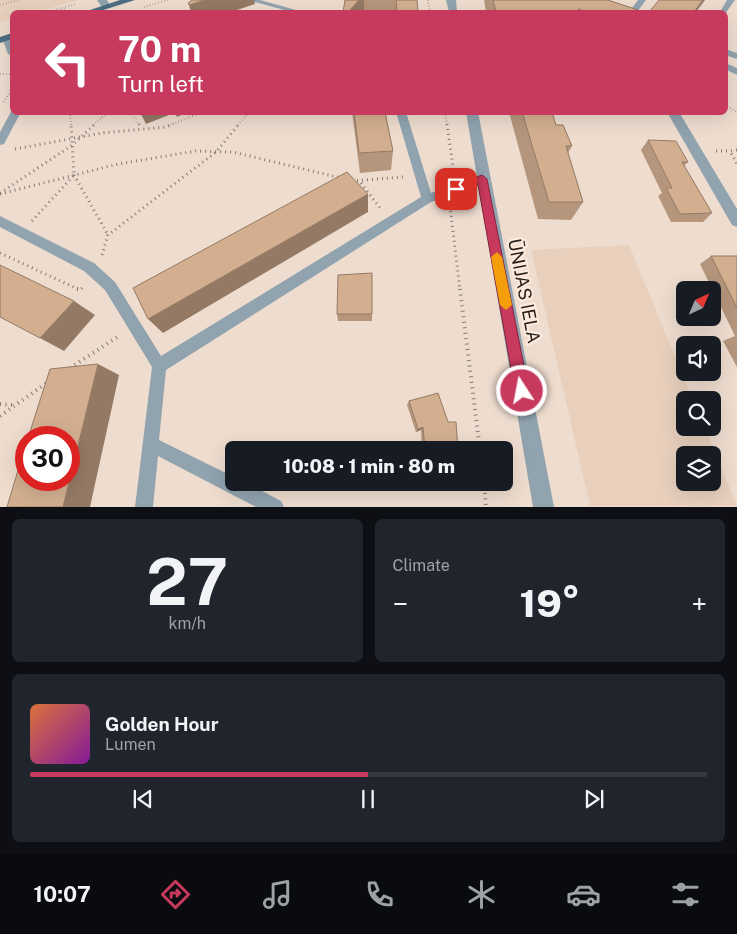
<!DOCTYPE html>
<meta charset="utf-8">
<style>
body{margin:0;font-family:"Public Sans",sans-serif;background:#20242c;color:#f1f3f6;height:100vh;display:flex;flex-direction:column;font-size:19px;white-space:nowrap}
*{box-sizing:border-box;margin:0}
p{font-size:16px;color:#9ea1a6}
.icon{flex:none;width:28px;height:28px;fill:none;stroke:currentColor;stroke-width:2;stroke-linecap:round;stroke-linejoin:round}
.map{position:relative;height:507px;overflow:hidden}
.drawer{display:flex;flex-direction:column;gap:12px;padding:12px;background:#0d0f14;flex:1}
.drawer>*{flex:none}
.guide{position:absolute;left:10px;top:10px;width:718px;height:105px;border-radius:8px;box-shadow:0 5px 20px #0002;background:#c8395e;color:#fff;overflow:hidden}
.needle{width:32px;rotate:44deg}
.fabs{position:absolute;left:676px;top:281px;display:grid;gap:10px}
.fabs a{display:grid;place-items:center;width:45px;height:45px;border-radius:8px;background:#171b24;box-shadow:0 5px 20px #0002;font-size:25px}
.speed{position:absolute;left:15px;top:426px;display:flex;gap:10px;font-size:25px;font-weight:700;text-align:center}
.speed>*{display:grid;place-content:center;width:65px;height:65px;border-radius:50%;background:#171b24;box-shadow:0 5px 20px #0002;line-height:1}
.speed .limit{border:8px solid #d22;background:#fff;color:#111}
.pin{position:absolute;display:grid;place-items:center;width:42px;height:42px;color:#fff;margin:-21px;border-radius:10px;box-shadow:0 2px 8px #0006}
.me{position:absolute;width:55px;margin:-28px;rotate:349deg;stroke-linejoin:round;filter:drop-shadow(0 0 4px #0008)}
.turn{display:flex;align-items:center;gap:18px;height:105px;padding:0 25px;font-size:22px}
.turn .icon{width:65px;height:65px;stroke-width:2.5}
.turn b{display:block;font-size:35px;line-height:42px}
.big{font-size:38px;font-weight:800;line-height:1.1}
.drawer .card{flex:1;display:flex;flex-direction:column;justify-content:center;gap:8px;min-width:0;padding:0 18px;border-radius:8px;background:#20242c}
.drawer .dial{align-items:center;gap:0}
.dial b{font-size:65px;line-height:1}
.song{display:flex;align-items:center;gap:15px}
.cover{width:60px;height:60px;border-radius:8px;background:linear-gradient(135deg,hsl(20 70% 55%),hsl(290 70% 35%))}
.played{height:5px;border-radius:2px;background:linear-gradient(90deg,#c8395e 50%,#363941 50%)}
.keys{display:flex;justify-content:space-around;direction:ltr}
.heat{display:flex;justify-content:space-between;align-items:center;font-size:28px;direction:ltr}
.drawer .tiles{flex:1;display:grid;gap:12px;grid-template-columns:1fr 1fr}
.card:last-child{grid-column:span 2}
.trip{position:absolute;left:225px;top:441px;width:288px;height:50px;border-radius:8px;background:#171b24;box-shadow:0 5px 20px #0002;font-weight:800;line-height:50px;text-align:center}
.tabs{display:flex;height:80px;justify-content:space-around;align-items:center;background:#090b0e;color:#9ea1a6}
.tabs .icon{width:35px;height:35px}
.tabs .selected{color:#c8395e}
.tabs b{font-size:22px;color:#f1f3f6}
.map>svg:first-child{display:block}
</style>
<div class="map">
<svg width="737" height="507" viewBox="0 0 737 507">
<rect width="100%" height="100%" fill="#eeddcf"/>
<g fill="#e8d0bd" fill-rule="evenodd">
<polygon points="0,0 79,0 37,12 12,12 12,19 0,23"/>
<path d="M629,245L693,400H685V428H705L737,506H590L531,250ZM685,455H712V482H685Z"/>
</g>
<g fill="none" stroke-linecap="round" stroke-linejoin="round">
<g stroke="#877b72" stroke-width="2" stroke-dasharray="0.5 2.5" stroke-linecap="butt">
<polyline points="428,0 430,12"/>
<polyline points="0,5 18,0"/>
<polyline points="144,7 168,0"/>
<polyline points="48,12 76,4"/>
<polyline points="56,12 66,9"/>
<polyline points="0,74 12,74"/>
<polyline points="4,102 12,88"/>
<polyline points="725,105 737,112"/>
<polyline points="70,112 71,125"/>
<polyline points="131,112 139,125"/>
<polyline points="445,112 447,125"/>
<polyline points="93,125 108,112"/>
<polyline points="170,125 203,112"/>
<polyline points="238,125 249,112"/>
</g>
<g stroke="#877b72" stroke-width="3" stroke-dasharray="1 4" stroke-linecap="butt">
<polyline points="139,124 141,128"/>
<polyline points="447,124 454,174"/>
<polyline points="15,149 102,133 166,127 173,124"/>
<polyline points="737,150 730,151 737,164"/>
<polyline points="716,151 730,151"/>
<polyline points="74,175 108,235"/>
<polyline points="352,181 403,177"/>
<polyline points="361,183 380,208"/>
<polyline points="0,193 71,146 95,124"/>
<polyline points="0,194 118,164 196,151 233,152 341,178"/>
<polyline points="450,206 460,290"/>
<polyline points="32,221 74,175 71,124"/>
<polyline points="0,253 80,290 84,286"/>
<polyline points="102,255 108,235 216,152 239,124"/>
</g>
<g stroke="#877b72" stroke-width="4" stroke-dasharray="1 4.5" stroke-linecap="butt">
<polyline points="77,289 81,289"/>
<polyline points="460,289 480,450"/>
<polyline points="70,368 119,336"/>
<polyline points="0,404 12,405"/>
<polyline points="0,416 48,382"/>
<polyline points="484,482 486,507"/>
</g>
<g fill="#90a3ae" fill-rule="evenodd">
<polygon points="247,0 260,0 303,12 292,12"/>
<polygon points="638,0 646,0 637,12 629,12"/>
<polygon points="727,0 735,0 725,14 720,12"/>
<polygon points="3,36 10,38 12,56 8,54 2,38"/>
<polygon points="725,63 737,68 737,75 725,69"/>
<polygon points="12,110 12,112 21,112 4,144 0,145 0,132"/>
<polygon points="396,112 406,112 431,193 482,175 488,179 486,182 431,202 166,370 159,440 234,477 234,482 245,482 281,501 284,507 256,507 158,456 153,507 135,507 152,367 105,290 84,271 0,227 0,216 94,263 115,282 161,356 421,197"/>
</g>
<g fill="#90a3ae" fill-rule="evenodd">
<polygon points="97,0 107,0 111,7 103,9"/>
<polygon points="446,0 456,0 457,12 449,12"/>
<polygon points="725,49 737,53 737,59 725,55"/>
<polygon points="466,112 478,112 554,507 533,507"/>
<polygon points="667,112 679,112 737,209 737,227 732,225"/>
</g>
<g fill="#4c6f83" fill-rule="evenodd">
<polygon points="120,0 135,0 97,12 84,12"/>
<polygon points="12,33 12,39 0,43 0,37"/>
</g>
</g>
<g fill="#b5967c">
<polygon points="345,0 417,0 418,12 395,12 395,10 364,10"/>
<polygon points="484,0 608,0 644,12 486,12"/>
<polygon points="352,112 385,112 393,151 391,170 360,173"/>
<polygon points="509,112 552,112 556,125 572,146 568,153 583,202 571,220 538,219"/>
<polygon points="648,140 688,162 684,166 712,213 703,222 671,222 658,196 662,193 641,150"/>
<polygon points="711,256 737,256 737,367 723,341 735,336 700,264"/>
<polygon points="372,273 372,321 338,321 337,314"/>
<polygon points="409,401 458,450 422,450 421,430 416,432 407,405"/>
</g>
<g fill="#947a65">
<polygon points="205,0 254,0 255,4 231,12 191,12 189,5"/>
<polygon points="359,0 364,0 364,10 362,12 348,12"/>
<polygon points="703,0 705,0 696,12 694,12"/>
<polygon points="140,112 174,112 174,113 146,124"/>
<polygon points="175,112 188,112 177,117"/>
<polygon points="368,194 368,212 163,333 148,319"/>
<polygon points="74,301 95,315 64,351 40,338"/>
<polygon points="98,364 119,375 90,507 63,507"/>
<polygon points="423,427 421,430 416,432 418,429"/>
</g>
<g fill="#d3af90" stroke="#947a65">
<polygon points="192,0 205,0 189,5 188,3"/>
<polygon points="345,0 359,0 348,12 343,12"/>
<polygon points="396,0 417,0 418,12 397,12"/>
<polygon points="493,0 608,0 644,12 588,12 578,9 580,12 496,12"/>
<polygon points="659,0 703,0 694,12 649,12"/>
<polygon points="354,112 385,112 393,151 359,153"/>
<polygon points="522,112 552,112 556,125 563,125 572,146 566,146 583,202 549,202"/>
<polygon points="648,140 676,141 688,162 682,162 712,213 680,214 666,188 672,188"/>
<polygon points="347,172 368,194 148,319 133,288"/>
<polygon points="711,256 737,256 737,308"/>
<polygon points="0,265 74,301 40,338 0,317"/>
<polygon points="372,273 372,314 337,314 338,275"/>
<polygon points="98,364 63,507 7,507 26,444 26,480 69,480 69,438 28,438 50,369"/>
<polygon points="438,393 448,422 456,422 458,450 425,450 423,427 418,429 409,401"/>
</g>
<polygon fill="#c8395e" stroke="#82253d" points="482,175 487,179 529,391 527,396 522,398 517,396 515,391 478,185 456,193 451,189 453,186"/>
<polygon fill="#f59e0b" points="497,252 502,257 512,305 506,310 500,305 491,257"/>
<g text-anchor="middle" stroke-width="4.5" stroke-linejoin="round" paint-order="stroke">
<g font-size="18" fill="#27201b" stroke="#fceadc">
<text transform="translate(524 291) rotate(79)" y="6">ŪNIJAS IELA</text>
</g>
</g>
</svg>
<div class="fabs">
<a><svg class="needle" viewBox="-14 -14 28 28"><path d="M0-13l5 13h-10z" fill="#e53935"/><path d="M0 13l5-13h-10z" fill="#9ea1a6"/></svg></a>
<a><svg class="icon" aria-label="sound" viewBox="0 0 24 24"><path d="M4 9h4l5-4v14l-5-4H4zM17 9q2 3 0 6"/></svg></a>
<a><svg class="icon" aria-label="search" viewBox="0 0 24 24"><circle cx="10" cy="10" r="6"/><path d="M15 15l6 6"/></svg></a>
<a><svg class="icon" aria-label="layers" viewBox="0 0 24 24"><path d="M12 4l9 5-9 5-9-5zM3 14l9 5 9-5"/></svg></a>
</div>
<div class="speed"><div class="limit">30</div></div>
<div class="pin" style="left:456px;top:189px;background:#d93025"><svg class="icon" aria-label="arrive" viewBox="0 0 24 24"><path d="M6 21V4h12l-3 4 3 4H6"/></svg></div>
<svg class="me" style="left:522px;top:391px" viewBox="-20 -20 40 40"><circle r="17" fill="#c8395e" stroke="#fff" stroke-width="3"/><path d="M0-11L8 9 0 5-8 9z" fill="#fff"/></svg>
<div class="trip">10:08 · 1 min · 80 m</div>
<div class="guide">
<div class="turn"><svg class="icon" aria-label="left" viewBox="0 0 24 24"><path d="M17 20v-9H6M10 6l-5 5 5 5"/></svg><div><b>70 m</b>Turn left</div></div>
</div>
</div>
<section class="drawer">
<div class="tiles">
<div class="card dial"><b>27</b><p>km/h</p></div>
<div class="card"><p>Climate</p>
<div class="heat"><a>−</a><b class="big">19°</b><a>+</a></div>
</div>
<div class="card">
<div class="song"><i class="cover"></i><div><b>Golden Hour</b><p>Lumen</p></div></div>
<div class="played"></div>
<div class="keys"><svg class="icon" aria-label="previous" viewBox="0 0 24 24"><path d="M18 5L8 12l10 7zM5 5v14"/></svg><svg class="icon" aria-label="pause" viewBox="0 0 24 24"><path d="M8 5v14M16 5v14"/></svg><svg class="icon" aria-label="next" viewBox="0 0 24 24"><path d="M6 5l10 7-10 7zM19 5v14"/></svg></div>
</div>
</div>
</section>
<nav class="tabs">
<b>10:07</b>
<svg class="icon selected" aria-label="directions" viewBox="0 0 24 24"><path d="M12 3l9 9-9 9-9-9zM9 14v-3h6M13 9l2 2-2 2"/></svg>
<svg class="icon" aria-label="music" viewBox="0 0 24 24"><path d="M9 18V5l10-2v13"/><circle cx="6" cy="18" r="3"/><circle cx="16" cy="16" r="3"/></svg>
<svg class="icon" aria-label="phone" viewBox="0 0 24 24"><path d="M5 4h4l2 5-3 2q2 4 5 5l2-3 5 2v4C11 20 4 13 5 4z"/></svg>
<svg class="icon" aria-label="climate" viewBox="0 0 24 24"><path d="M12 3v18M4 7l16 10M4 17L20 7"/></svg>
<svg class="icon" aria-label="car" viewBox="0 0 24 24"><path d="M5 17H2v-5l4-1 3-4h7l3 4 3 1v5h-3M9 17h6M6 11h13"/><circle cx="7" cy="17" r="2"/><circle cx="17" cy="17" r="2"/></svg>
<svg class="icon" aria-label="filters" viewBox="0 0 24 24"><path d="M4 7h16M4 17h16"/><circle cx="9" cy="7" r="2"/><circle cx="15" cy="17" r="2"/></svg>
</nav>
